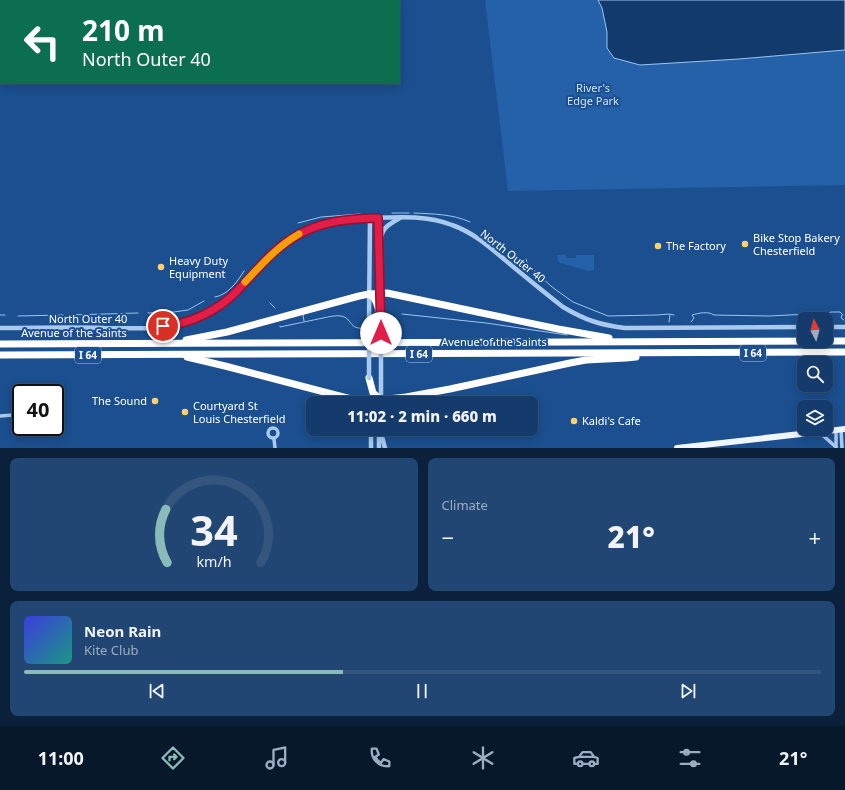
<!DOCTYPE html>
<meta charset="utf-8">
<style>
body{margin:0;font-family:"Noto Sans",sans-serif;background:#214673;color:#f1f3f6;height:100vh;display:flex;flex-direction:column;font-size:15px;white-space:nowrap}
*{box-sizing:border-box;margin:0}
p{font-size:13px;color:#9dadc1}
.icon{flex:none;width:22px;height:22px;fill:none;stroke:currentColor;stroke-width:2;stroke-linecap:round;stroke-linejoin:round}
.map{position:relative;height:448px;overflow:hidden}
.sheet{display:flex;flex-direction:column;gap:10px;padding:10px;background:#0b203b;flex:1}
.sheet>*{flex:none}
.top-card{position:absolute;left:0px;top:0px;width:400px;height:84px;box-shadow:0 2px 10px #0003,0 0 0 1px #33557e;background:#0b6e4f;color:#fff;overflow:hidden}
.needle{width:26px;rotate:354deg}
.buttons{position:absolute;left:797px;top:312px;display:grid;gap:8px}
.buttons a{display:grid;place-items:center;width:36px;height:36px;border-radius:8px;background:#143b6b;box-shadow:0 2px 10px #0003,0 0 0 1px #33557e;font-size:20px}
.speed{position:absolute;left:12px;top:384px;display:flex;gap:8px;font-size:20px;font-weight:700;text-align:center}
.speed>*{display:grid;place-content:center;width:52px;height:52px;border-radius:50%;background:#143b6b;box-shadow:0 2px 10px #0003,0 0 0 1px #33557e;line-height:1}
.speed .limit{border:2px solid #111;border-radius:6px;background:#fff;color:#111}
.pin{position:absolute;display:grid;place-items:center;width:34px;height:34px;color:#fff;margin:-17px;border:2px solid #fff;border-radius:50%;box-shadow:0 1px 4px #0007}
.me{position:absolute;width:44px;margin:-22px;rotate:0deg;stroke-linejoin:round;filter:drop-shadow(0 0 3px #0008)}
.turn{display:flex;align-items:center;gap:14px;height:84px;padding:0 16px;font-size:18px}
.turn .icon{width:52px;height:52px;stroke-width:2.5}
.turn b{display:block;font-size:28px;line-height:34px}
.big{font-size:30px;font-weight:800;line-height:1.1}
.sheet .widget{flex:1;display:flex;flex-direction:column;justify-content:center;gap:6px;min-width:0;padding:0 14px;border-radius:8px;background:#214673}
.sheet .dial{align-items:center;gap:0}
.dial svg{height:104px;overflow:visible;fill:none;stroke:#33557e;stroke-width:7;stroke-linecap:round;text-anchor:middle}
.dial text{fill:#f1f3f6;stroke:none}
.song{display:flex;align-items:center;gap:12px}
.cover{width:48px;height:48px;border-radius:6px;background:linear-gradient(135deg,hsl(240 70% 55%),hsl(170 70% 35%))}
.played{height:4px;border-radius:2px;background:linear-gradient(90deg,#8bbbb9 40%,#33557e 40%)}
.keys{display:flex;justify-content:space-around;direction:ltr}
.heat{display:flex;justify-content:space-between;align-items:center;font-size:22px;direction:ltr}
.sheet .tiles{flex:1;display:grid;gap:10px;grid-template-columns:1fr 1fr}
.widget:last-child{grid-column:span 2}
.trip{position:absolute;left:306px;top:396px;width:232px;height:40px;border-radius:8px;background:#143b6b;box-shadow:0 2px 10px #0003,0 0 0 1px #33557e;font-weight:800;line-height:40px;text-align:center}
.tab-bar{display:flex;height:64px;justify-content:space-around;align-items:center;background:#08182b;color:#9dadc1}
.tab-bar .icon{width:28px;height:28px}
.tab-bar .current{color:#8bbbb9}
.tab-bar b{font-size:18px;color:#f1f3f6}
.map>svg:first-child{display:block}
</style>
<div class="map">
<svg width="845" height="448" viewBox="0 0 845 448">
<rect width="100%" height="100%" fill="#1b4f8f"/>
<g fill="#2461a8">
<polygon points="485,0 845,0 845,185 508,191"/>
<polygon points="557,255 566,255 567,258 576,258 576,255 594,255 594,270 589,271 560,263 558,261"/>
</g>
<polygon fill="#123a6d" stroke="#9cc4f0" points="598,0 845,0 845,50 739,59 640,65 614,58 607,48 607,32 602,8"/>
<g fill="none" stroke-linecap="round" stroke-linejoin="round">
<g stroke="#9cc4f0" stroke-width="1">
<polyline points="392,213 409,213"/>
<path d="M414,213C433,214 453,214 470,222"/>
<polyline points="298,223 321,217 360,214"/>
<polyline points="515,252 516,252 517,255"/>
<polyline points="526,259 528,265 552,287 573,302 608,316 657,315 669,314 674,315"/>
<path d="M215,297C228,295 238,281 244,271"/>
<polyline points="270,303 275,308"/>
<polyline points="148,313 174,312 188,310 204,301"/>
<polyline points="402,314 486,323 567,335"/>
<polyline points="0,315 5,315"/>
<polyline points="70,315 138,313"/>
<polyline points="303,315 304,321"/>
<polyline points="842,315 841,318 844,320"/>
<polyline points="18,316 63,315"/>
<polyline points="669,322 670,315"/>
<path d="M691,322L694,318L692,315C699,313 708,311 714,315L769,316L829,313L831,312H840L843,315"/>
<path d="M280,326V327C294,324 309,321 323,318C328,317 336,315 341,316C353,318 348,330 365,328V337H362"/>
</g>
<g stroke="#a9c9ee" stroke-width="3.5">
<polyline points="0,416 13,415"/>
<circle cx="273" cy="433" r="5"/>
<polyline points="841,429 842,448"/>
<polyline points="836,430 836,447"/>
<polyline points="819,432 836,447"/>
<polyline points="274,439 275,448"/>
</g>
<g stroke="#a9c9ee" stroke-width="4.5">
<polyline points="378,218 380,308"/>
<path d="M381,237C383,227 391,223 400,218"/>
<polyline points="369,319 370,218"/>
<polyline points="826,327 845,327"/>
<path d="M0,328C35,328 69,327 104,328C132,328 164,331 191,321C207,315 224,304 236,292C252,277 265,258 282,245C309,224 338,219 371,218C398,217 426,215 452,225C475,233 493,250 511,265C528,279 545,293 563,307C585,320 600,325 625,328L804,327"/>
<polyline points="381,378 381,401"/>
<polyline points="371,429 371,448"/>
<polyline points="380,429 385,448"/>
<polyline points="379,448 379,432"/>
</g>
<polyline stroke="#f0f6ff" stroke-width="6" points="677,448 845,429"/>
<g stroke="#fff" stroke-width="7">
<path d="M369,294C378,299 378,310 381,319"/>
<polyline points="186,340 227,332 359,296 369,294 387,293 558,329 609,338"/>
<polyline points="0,344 845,341"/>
<polyline points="0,355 845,352"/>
<polyline points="187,357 225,366 351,399 370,401 406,397 450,389 570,363 586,360 626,358 636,357"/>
<polyline points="369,378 373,393 381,400"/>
</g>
<g stroke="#a9c9ee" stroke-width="4.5">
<polyline points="369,319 369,378"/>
<polyline points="381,319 381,378"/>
</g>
</g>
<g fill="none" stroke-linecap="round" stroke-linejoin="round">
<g stroke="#92132f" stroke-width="10">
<path id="route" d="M163,326C190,324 217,311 236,292C254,274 269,253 291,239C319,221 345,219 378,218L381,333"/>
</g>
<use href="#route" stroke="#e11d48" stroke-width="7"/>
<path stroke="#f59e0b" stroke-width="7" d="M245,282C262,264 278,246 299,234"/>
</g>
<g fill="#ffd166" stroke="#1b4f8f" stroke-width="1.5">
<circle cx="745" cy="244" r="4"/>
<circle cx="658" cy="246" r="4"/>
<circle cx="161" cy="267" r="4"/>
<circle cx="155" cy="401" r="4"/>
<circle cx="185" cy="412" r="4"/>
<circle cx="574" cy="421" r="4"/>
</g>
<g text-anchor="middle" stroke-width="4" stroke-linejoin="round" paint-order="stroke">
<g fill="#1b4f8f" stroke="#bbcadd" stroke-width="1">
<rect x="740" y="345" width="26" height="16" rx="3"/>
<rect x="406" y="346" width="26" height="16" rx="3"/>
<rect x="75" y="347" width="26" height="16" rx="3"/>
</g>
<g font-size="10" font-weight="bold" fill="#fff">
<text x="753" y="357">I 64</text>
<text x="419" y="358">I 64</text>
<text x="88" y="359">I 64</text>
</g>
<g font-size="11" fill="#cfe3fa" stroke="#1b4f8f">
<text x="593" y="92">River's<tspan x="593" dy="13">Edge Park</tspan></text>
</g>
<g font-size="11" fill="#fff" stroke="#1b4f8f" text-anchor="start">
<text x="753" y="242">Bike Stop Bakery<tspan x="753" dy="13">Chesterfield</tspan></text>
<text x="666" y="250">The Factory</text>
<text x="169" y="265">Heavy Duty<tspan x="169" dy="13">Equipment</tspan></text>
<text x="147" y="405" text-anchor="end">The Sound</text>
<text x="193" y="410">Courtyard St<tspan x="193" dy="13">Louis Chesterfield</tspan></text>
<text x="582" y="425">Kaldi's Cafe</text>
</g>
<g font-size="11" fill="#fff" stroke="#1b4f8f">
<text transform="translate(513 256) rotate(38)" y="4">North Outer 40</text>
<text x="88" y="323">North Outer 40</text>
<text x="74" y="337">Avenue of the Saints</text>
<text x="494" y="346">Avenue of the Saints</text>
</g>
</g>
</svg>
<div class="buttons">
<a><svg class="needle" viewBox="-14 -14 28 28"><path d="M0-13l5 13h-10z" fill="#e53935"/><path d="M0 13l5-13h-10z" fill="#9dadc1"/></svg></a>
<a><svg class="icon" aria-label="search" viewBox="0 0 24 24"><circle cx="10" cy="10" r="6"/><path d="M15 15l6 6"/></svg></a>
<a><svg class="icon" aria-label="layers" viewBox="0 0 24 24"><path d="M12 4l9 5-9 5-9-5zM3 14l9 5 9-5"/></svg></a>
</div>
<div class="speed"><div class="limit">40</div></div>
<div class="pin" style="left:163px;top:326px;background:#d93025"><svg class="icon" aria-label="arrive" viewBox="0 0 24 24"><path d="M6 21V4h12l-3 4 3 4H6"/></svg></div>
<svg class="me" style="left:381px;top:333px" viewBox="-20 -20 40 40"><circle r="19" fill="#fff"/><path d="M0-13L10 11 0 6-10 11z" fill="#e11d48"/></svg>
<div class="trip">11:02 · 2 min · 660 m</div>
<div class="top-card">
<div class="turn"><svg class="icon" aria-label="left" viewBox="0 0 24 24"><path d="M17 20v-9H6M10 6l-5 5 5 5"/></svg><div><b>210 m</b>North Outer 40</div></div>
</div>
</div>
<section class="sheet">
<div class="tiles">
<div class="widget dial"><svg viewBox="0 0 100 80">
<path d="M14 69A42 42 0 1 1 86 69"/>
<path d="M14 69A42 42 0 0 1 13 28" stroke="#8bbbb9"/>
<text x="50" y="56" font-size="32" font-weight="700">34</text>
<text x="50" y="72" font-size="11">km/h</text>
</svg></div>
<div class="widget"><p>Climate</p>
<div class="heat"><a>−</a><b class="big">21°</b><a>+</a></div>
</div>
<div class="widget">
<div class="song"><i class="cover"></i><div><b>Neon Rain</b><p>Kite Club</p></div></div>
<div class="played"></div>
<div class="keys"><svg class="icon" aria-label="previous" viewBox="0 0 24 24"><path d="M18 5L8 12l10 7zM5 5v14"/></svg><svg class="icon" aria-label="pause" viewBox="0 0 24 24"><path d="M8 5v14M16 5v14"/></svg><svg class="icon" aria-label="next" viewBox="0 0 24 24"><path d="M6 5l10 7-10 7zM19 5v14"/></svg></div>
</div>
</div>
</section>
<nav class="tab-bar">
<b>11:00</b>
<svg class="icon current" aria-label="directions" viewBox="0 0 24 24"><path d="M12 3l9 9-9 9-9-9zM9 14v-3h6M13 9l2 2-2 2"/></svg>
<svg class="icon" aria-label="music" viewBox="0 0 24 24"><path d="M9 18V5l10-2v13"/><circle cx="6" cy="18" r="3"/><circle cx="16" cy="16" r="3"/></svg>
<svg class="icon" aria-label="phone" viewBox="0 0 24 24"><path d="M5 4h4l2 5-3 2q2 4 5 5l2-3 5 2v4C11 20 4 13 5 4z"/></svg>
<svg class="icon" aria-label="climate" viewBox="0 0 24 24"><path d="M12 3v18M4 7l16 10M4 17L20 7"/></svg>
<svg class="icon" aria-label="car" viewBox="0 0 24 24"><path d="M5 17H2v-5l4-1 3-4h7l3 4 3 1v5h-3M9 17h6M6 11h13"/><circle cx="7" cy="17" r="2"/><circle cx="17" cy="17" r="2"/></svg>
<svg class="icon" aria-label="filters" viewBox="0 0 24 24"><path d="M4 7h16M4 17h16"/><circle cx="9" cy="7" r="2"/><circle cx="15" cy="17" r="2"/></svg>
<b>21°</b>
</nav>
